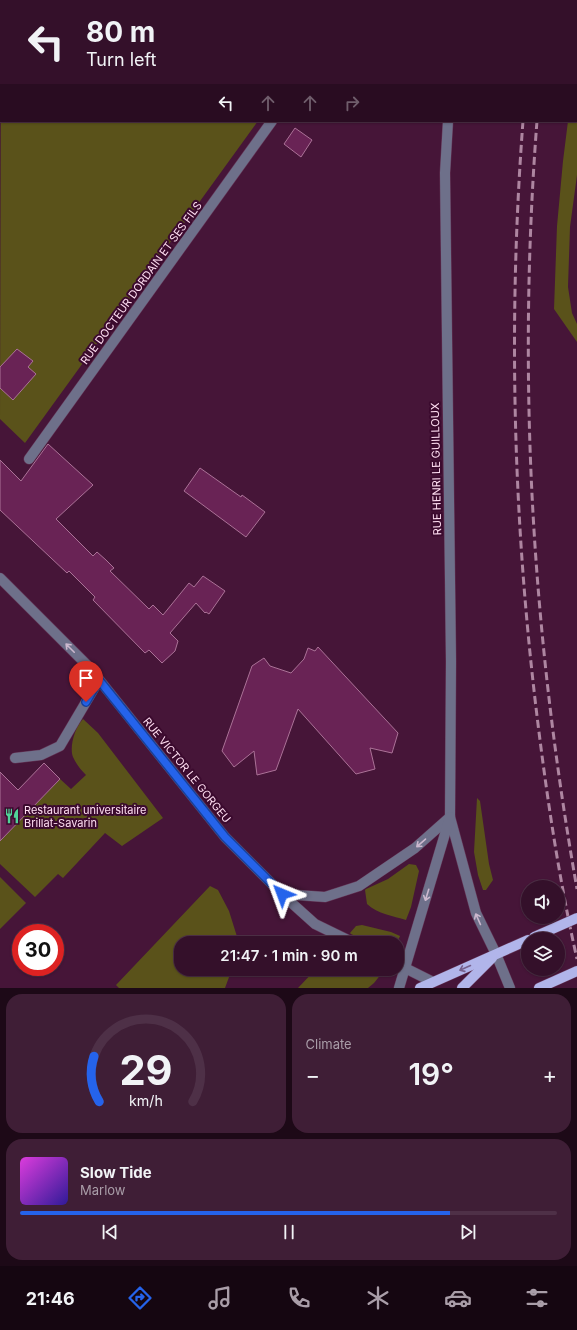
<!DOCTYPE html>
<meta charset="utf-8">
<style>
body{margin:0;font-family:Inter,sans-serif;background:#3f1e36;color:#f1f3f6;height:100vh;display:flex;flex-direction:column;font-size:15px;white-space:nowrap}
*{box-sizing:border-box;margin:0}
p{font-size:13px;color:#a99da8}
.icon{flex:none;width:22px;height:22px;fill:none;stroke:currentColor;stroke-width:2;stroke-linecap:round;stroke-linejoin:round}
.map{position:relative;height:988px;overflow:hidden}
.details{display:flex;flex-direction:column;gap:6px;padding:6px;background:#1d0917;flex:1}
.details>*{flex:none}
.guide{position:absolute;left:0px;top:0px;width:577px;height:122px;box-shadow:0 1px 3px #0004,0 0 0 1px #4e3047;background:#34102a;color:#f1f3f6;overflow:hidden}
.controls{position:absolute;left:521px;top:880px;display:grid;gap:8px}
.controls a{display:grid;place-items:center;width:44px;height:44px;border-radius:50%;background:#34102a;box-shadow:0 1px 3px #0004,0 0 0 1px #4e3047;font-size:20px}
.speed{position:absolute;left:12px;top:924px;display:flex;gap:8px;font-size:20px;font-weight:700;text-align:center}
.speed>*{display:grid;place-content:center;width:52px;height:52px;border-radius:50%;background:#34102a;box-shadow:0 1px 3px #0004,0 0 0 1px #4e3047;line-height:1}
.speed .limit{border:6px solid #d22;background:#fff;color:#111}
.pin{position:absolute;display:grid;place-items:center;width:34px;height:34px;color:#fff;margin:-41px -17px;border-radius:50% 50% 50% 0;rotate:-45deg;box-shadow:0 0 4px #0007}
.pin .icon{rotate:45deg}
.me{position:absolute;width:44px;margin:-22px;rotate:316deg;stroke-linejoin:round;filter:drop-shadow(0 0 3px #0008)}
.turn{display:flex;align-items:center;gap:14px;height:84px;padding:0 20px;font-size:18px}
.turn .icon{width:52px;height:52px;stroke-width:2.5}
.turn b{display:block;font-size:28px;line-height:34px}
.lanes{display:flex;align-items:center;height:38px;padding:0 20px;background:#0003;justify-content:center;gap:20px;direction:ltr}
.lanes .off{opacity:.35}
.big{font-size:30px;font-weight:600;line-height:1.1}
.details .card{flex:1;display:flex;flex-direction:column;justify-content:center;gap:6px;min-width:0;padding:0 14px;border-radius:16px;background:#3f1e36}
.details .dial{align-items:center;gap:0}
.dial svg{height:104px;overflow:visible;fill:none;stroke:#4e3047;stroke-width:7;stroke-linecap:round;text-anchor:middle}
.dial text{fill:#f1f3f6;stroke:none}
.song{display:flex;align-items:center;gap:12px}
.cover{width:48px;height:48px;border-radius:6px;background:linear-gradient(135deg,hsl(300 70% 55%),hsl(250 70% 35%))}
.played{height:4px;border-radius:2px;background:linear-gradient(90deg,#2563eb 80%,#4e3047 80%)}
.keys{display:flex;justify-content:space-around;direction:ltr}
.heat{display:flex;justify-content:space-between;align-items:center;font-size:22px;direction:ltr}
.details .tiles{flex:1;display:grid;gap:6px;grid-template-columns:1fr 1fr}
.card:last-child{grid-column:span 2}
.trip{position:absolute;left:174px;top:936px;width:230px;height:40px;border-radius:16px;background:#34102a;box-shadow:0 1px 3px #0004,0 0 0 1px #4e3047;font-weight:600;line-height:40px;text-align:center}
.menu{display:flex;height:64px;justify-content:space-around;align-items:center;background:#150611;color:#a99da8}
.menu .icon{width:28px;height:28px}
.menu .selected{color:#2563eb}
.menu b{font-size:18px;color:#f1f3f6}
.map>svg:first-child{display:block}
</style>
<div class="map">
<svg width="577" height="988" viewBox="0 0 577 988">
<rect width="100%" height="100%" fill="#461538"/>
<g fill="#5a521a">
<polygon points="26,0 323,0 324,1 25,1"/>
<polygon points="1,23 1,121 258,121 25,443 0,419"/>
<polygon points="577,45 577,175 570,227 568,287 572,313 577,324 577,342 554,309 557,226 563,161 568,121 576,121"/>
<path d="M83,719L98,733L163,818L122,846L105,833L63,878L58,874L35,897L0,864V841L60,779L71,789L86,775C81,770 76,764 73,757C69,747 75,727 83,719Z"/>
<polygon points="477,798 480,801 489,864 493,880 486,890 483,890 478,875 474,852"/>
<path d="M409,864L416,865L419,871L411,907L406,920C393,916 378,914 367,904L365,890L366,889L388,879Z"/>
<polygon points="0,877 26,903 0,929"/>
<polygon points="210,886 218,890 229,911 239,943 181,943 181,969 232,969 225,988 119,988 116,985"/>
<polygon points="362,925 391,932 400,936 397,943 370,943 351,934 350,933 356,926"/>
<polygon points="316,969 381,969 382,973 374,983 368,988 298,988"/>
</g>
<g fill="#692355" stroke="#ab7297">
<polygon points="295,128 312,140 301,157 284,144"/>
<polygon points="17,349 33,361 28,367 36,374 13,400 0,388 0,367"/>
<polygon points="48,444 93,485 56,519 93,556 97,552 106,560 114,568 110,571 149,609 153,605 163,615 189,583 194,587 203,576 225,591 209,614 206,612 205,613 196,603 170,633 178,641 175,651 162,663 149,650 145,653 93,600 95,597 69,571 67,573 0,510 0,460 21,481"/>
<polygon points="200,468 241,497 242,495 265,512 246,537 184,491"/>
<polygon points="318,647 398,733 392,753 370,748 375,769 356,774 298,709 276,770 257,775 254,751 234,767 222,751 252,666 264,658 270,666 291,673 304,659 308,648 315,651"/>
<polygon points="44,763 60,779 0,841 0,772 18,790"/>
</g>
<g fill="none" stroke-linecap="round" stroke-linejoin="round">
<g stroke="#643556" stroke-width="11">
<g id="minor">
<polyline points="460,1 460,0"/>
<polyline points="448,121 445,173 451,661 450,817 476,913 496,954 510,988"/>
<polyline points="29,459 272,121"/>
<polyline points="0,578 89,667 225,837 285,897 315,924 354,943"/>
<polyline points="15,758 41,755 60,746 99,680"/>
<polyline points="282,894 325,897 359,886 415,848 450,817"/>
<polyline points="397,964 433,982"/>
<polyline points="399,988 450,817"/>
</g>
</g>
<g stroke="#643556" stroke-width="11">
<g id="major">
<polyline points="420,988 528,940"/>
<polyline points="462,988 492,958"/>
<polyline points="539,988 577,971"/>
</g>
</g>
<use href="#minor" stroke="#6e708a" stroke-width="10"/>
<use href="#major" stroke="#b1b5ea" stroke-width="10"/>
<g stroke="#ae86a1" stroke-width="3" stroke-dasharray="8 4" stroke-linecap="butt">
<polyline points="536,1 536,0"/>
<polyline points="549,1 550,0"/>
<path d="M523,121C508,320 513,518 537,716C547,798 559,879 577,959"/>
<path d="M537,121C517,380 532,634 577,889"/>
</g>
<g stroke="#643556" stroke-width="11" stroke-linecap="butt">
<polyline id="major-bridge" points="534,937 577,918"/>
</g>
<use href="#major-bridge" stroke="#b1b5ea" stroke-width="10"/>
</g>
<defs><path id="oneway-shaft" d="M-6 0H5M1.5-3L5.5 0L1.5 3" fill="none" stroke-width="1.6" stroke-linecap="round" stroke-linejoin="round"/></defs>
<g stroke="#ccb8ce">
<use href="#oneway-shaft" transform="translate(70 648) rotate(-135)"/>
<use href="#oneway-shaft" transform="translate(421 843) rotate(139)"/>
<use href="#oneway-shaft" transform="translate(427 895) rotate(107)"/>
<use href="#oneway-shaft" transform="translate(478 919) rotate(-114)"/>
</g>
<use stroke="#76608c" href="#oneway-shaft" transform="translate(465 968) rotate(156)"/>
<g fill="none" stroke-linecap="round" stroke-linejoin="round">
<g stroke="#184099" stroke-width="10">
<polyline id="route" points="86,702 99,680 225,837 282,894"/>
</g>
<use href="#route" stroke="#2563eb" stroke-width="7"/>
</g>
<defs>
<g id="restaurant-bare" transform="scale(1.2)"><path d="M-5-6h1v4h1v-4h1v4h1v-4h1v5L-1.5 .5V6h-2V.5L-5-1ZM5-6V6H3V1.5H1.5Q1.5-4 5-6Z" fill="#50d398" stroke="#3b0a2e" stroke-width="2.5" paint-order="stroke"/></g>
</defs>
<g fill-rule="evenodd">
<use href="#restaurant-bare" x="12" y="816"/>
</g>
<g text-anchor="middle" stroke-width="4" stroke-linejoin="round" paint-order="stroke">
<g font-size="11" fill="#ffdef2" stroke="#3b0a2e">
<text transform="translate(141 283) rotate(-54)" y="4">RUE DOCTEUR DORDAIN ET SES FILS</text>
<text transform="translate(436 469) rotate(-91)" y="4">RUE HENRI LE GUILLOUX</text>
<text transform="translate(187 770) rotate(51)" y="4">RUE VICTOR LE GORGEU</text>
</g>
<g font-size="11" fill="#ffdef2" stroke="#3b0a2e" text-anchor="start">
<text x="24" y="814">Restaurant universitaire<tspan x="24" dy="13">Brillat-Savarin</tspan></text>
</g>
</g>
</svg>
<div class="controls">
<a><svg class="icon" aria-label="sound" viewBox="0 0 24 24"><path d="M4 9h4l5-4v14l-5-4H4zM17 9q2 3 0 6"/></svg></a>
<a><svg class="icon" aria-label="layers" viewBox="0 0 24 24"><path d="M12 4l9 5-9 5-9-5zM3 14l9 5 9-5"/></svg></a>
</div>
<div class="speed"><div class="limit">30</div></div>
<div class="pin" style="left:86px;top:702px;background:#d93025"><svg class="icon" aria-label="arrive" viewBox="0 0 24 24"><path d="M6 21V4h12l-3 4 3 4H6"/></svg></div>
<svg class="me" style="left:282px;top:894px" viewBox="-20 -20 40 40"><path d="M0-17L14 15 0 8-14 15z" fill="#2563eb" stroke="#fff" stroke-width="4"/></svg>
<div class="trip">21:47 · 1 min · 90 m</div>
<div class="guide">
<div class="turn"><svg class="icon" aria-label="left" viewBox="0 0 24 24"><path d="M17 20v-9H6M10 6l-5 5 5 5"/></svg><div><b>80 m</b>Turn left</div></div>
<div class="lanes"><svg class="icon" aria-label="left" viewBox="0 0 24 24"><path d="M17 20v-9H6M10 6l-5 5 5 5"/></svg><svg class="icon off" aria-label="ahead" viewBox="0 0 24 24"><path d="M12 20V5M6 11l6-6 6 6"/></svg><svg class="icon off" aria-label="ahead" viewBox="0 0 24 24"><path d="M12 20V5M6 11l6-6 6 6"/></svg><svg class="icon off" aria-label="right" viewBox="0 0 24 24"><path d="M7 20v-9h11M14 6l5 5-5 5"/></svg></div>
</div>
</div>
<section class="details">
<div class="tiles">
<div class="card dial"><svg viewBox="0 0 100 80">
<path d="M14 69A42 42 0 1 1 86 69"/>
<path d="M14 69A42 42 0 0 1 10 34" stroke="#2563eb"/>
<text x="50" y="56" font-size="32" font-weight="700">29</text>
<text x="50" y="72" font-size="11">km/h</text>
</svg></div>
<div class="card"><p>Climate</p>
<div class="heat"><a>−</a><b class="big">19°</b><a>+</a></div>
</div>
<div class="card">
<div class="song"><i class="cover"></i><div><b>Slow Tide</b><p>Marlow</p></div></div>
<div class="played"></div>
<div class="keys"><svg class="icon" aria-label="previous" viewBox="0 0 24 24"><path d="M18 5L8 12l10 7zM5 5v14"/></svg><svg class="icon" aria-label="pause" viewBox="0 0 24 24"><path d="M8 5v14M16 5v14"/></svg><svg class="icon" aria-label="next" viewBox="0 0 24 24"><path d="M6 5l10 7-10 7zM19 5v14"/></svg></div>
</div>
</div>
</section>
<nav class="menu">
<b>21:46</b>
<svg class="icon selected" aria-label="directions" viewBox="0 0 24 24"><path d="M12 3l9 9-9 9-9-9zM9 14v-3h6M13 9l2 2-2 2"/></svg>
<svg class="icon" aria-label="music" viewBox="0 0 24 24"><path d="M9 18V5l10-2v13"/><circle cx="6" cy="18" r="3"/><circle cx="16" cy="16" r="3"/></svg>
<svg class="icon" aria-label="phone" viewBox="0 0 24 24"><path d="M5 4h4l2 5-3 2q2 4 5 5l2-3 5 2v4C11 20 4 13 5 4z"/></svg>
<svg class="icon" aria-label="climate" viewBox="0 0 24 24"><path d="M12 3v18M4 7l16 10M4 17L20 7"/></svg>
<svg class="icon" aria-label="car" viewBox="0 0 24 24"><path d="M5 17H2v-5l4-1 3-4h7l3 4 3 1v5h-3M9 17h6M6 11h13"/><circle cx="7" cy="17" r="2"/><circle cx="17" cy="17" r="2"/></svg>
<svg class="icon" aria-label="filters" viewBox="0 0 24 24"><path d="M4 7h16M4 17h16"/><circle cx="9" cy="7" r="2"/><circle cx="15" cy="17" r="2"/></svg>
</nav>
